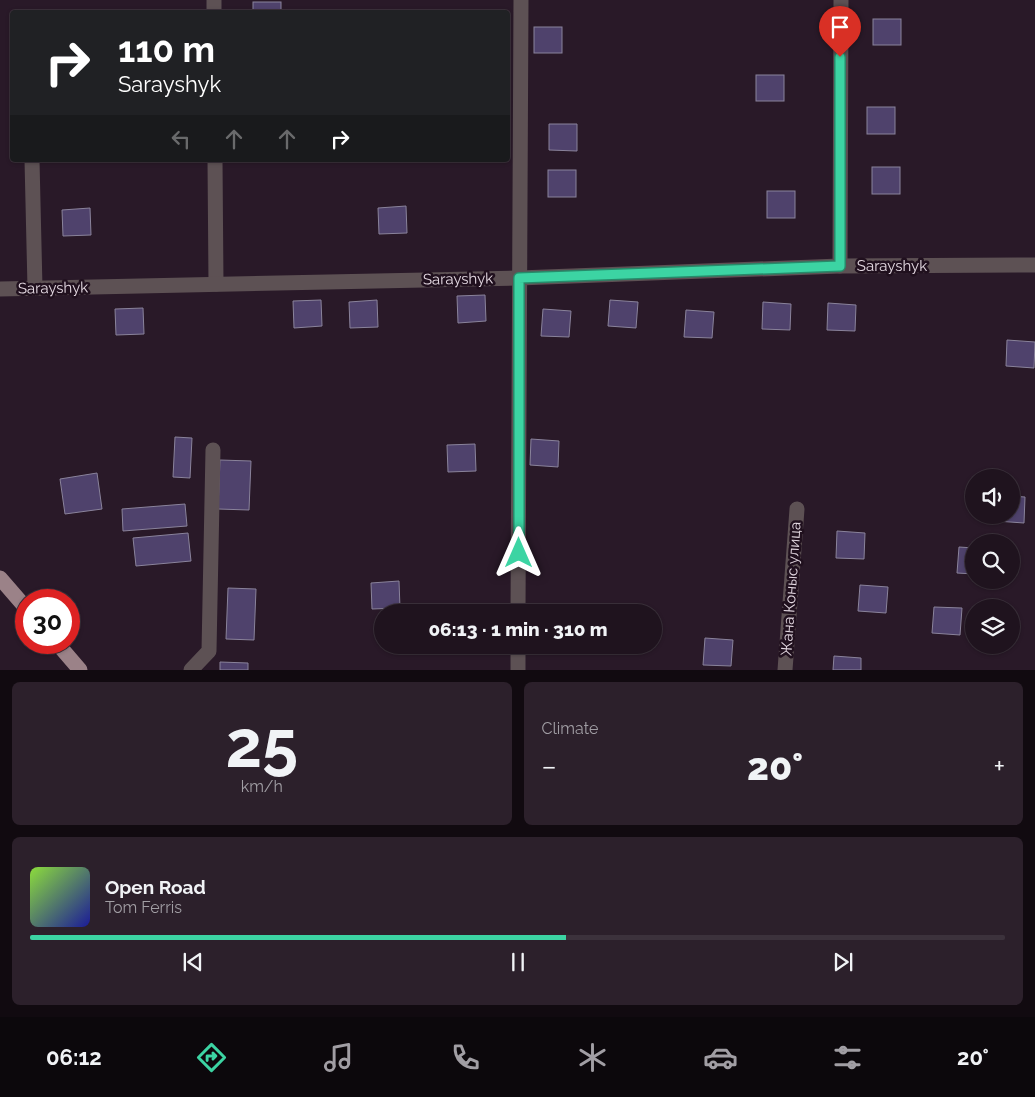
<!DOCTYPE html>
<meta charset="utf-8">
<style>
body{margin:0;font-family:Raleway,sans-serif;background:#2c202b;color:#f1f3f6;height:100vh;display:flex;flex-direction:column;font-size:19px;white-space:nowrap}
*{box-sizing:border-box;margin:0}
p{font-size:16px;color:#a19ea4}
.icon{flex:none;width:28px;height:28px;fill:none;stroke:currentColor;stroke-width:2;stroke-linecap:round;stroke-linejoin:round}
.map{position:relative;height:670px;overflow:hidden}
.details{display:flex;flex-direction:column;gap:12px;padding:12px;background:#110a10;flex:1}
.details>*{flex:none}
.top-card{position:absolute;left:10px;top:10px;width:500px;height:152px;border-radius:5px;box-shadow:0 1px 4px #0004,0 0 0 1px #3c323c;background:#202124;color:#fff;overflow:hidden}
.controls{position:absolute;left:965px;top:469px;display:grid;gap:10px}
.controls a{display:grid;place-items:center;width:55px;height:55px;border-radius:50%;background:#1f131e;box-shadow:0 1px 4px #0004,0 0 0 1px #3c323c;font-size:25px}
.speed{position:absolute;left:15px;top:589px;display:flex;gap:10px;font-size:25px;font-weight:700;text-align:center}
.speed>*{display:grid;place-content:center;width:65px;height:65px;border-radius:50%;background:#1f131e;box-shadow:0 1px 4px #0004,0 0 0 1px #3c323c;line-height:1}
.speed .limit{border:8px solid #d22;background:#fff;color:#111}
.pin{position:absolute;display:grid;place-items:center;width:42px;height:42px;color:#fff;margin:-51px -21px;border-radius:50% 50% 50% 0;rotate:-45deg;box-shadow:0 0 5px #0007}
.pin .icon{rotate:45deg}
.me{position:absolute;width:55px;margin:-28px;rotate:0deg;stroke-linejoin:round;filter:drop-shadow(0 0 4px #0008)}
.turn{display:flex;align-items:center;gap:18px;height:105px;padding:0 25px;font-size:22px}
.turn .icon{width:65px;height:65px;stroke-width:2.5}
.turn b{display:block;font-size:35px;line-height:42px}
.lanes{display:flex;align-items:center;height:48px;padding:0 25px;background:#0003;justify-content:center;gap:25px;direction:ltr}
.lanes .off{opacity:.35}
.big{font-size:38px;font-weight:800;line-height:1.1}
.details .card{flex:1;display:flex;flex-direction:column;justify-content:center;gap:8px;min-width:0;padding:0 18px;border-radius:8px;background:#2c202b}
.details .dial{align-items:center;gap:0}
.dial b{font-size:65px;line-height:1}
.song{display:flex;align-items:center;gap:15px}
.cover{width:60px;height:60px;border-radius:8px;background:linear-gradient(135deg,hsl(90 70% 55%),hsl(240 70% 35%))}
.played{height:5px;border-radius:2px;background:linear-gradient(90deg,#3cd4a3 55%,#3c323c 55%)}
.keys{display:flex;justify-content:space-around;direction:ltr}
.heat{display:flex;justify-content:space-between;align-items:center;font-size:28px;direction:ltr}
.details .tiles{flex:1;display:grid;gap:12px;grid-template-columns:1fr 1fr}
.card:last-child{grid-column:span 2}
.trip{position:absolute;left:374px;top:604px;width:288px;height:50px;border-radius:25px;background:#1f131e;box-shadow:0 1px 4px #0004,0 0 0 1px #3c323c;font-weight:800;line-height:50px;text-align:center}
.dock{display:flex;height:80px;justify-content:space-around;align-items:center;background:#0c080c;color:#a19ea4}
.dock .icon{width:35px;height:35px}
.dock .current{color:#3cd4a3}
.dock b{font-size:22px;color:#f1f3f6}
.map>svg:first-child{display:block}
</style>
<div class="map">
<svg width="1035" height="670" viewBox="0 0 1035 670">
<rect width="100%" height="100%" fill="#291928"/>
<g fill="#4f426c" stroke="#8a839b">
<rect x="253" y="2" width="28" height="10"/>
<rect x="873" y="19" width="28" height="26"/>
<rect x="534" y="27" width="28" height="26"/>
<rect x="756" y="75" width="28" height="26"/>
<rect x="867" y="107" width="28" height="27"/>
<polygon points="549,124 577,124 577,151 549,150"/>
<rect x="872" y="167" width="28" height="27"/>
<rect x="548" y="170" width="28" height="27"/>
<rect x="767" y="191" width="28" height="27"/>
<polygon points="406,206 407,233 379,234 378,208"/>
<polygon points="90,208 91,235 63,236 62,210"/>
<polygon points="485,295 486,321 458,323 457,296"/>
<polygon points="321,300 322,326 294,328 293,301"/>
<polygon points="377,300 378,327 350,328 349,302"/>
<polygon points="610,300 638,302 636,328 608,326"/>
<polygon points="763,302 791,304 790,330 762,329"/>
<polygon points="828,303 856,305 855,331 827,330"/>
<polygon points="143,308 144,334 116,335 115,309"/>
<polygon points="543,309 571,311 569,337 541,336"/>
<polygon points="686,310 714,312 712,338 684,337"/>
<polygon points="1007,340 1035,342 1034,368 1006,366"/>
<polygon points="175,437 192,438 190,478 173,477"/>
<polygon points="531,439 559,441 558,467 530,465"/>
<polygon points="475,444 476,471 448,472 447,445"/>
<polygon points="220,460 251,461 249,510 218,509"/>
<polygon points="97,473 102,509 65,514 60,479"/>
<polygon points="1011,496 1025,497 1024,523 996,521 996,515 1011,515"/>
<polygon points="185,504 187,526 123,531 122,509"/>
<polygon points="837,531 865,533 864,559 836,558"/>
<polygon points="188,533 191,561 136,566 133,538"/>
<polygon points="959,547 974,548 974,574 957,573"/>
<polygon points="399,581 400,608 372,609 371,583"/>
<polygon points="860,585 888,587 886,613 858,611"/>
<polygon points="228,588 256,589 254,640 226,639"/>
<polygon points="934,607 962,608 960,635 932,633"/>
<polygon points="705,638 733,640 731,666 703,665"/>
<polygon points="588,645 616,645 616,648 588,650"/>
<polygon points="834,656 861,658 861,670 833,670"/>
<polygon points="220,662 248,663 248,670 220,670"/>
</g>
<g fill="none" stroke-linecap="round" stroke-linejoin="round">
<g stroke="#5d5154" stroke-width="15">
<polyline points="214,0 214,12"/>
<polyline points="32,160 35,288"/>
<polyline points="215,160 216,284"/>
<polyline points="840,266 841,0"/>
<polyline points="0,289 519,278 840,266 1035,265"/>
<polyline points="518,612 521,0"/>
<polyline points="191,670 209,651 213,450"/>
<polyline points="518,670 518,645"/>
<polyline points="785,670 797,509"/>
</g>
<g stroke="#9b8288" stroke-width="15">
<polyline points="0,578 26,608"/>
<polyline points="56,642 80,670"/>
</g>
</g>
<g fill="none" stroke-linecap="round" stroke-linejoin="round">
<g stroke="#278a6a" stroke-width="12">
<polyline id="route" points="519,553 519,278 840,266 840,57"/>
</g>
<use href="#route" stroke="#3cd4a3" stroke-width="9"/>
</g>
<g text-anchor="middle" stroke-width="5" stroke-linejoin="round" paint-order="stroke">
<g font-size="15" fill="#e4d9e2" stroke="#20101e">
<text x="892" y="271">Sarayshyk</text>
<text transform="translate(458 279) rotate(-1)" y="5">Sarayshyk</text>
<text transform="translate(53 288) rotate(-1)" y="5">Sarayshyk</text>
<text transform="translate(791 589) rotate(-86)" y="5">Жана Коныс улица</text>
</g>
</g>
</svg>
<div class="controls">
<a><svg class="icon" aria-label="sound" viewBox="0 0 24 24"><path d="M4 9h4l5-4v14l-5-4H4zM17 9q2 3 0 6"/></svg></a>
<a><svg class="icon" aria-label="search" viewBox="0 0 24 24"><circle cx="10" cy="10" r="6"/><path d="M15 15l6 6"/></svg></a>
<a><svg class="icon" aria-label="layers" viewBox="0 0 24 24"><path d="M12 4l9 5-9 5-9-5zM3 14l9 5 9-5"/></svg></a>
</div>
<div class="speed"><div class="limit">30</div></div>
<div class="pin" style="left:840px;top:57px;background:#d93025"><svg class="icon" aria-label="arrive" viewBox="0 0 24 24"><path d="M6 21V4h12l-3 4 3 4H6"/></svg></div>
<svg class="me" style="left:519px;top:553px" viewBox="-20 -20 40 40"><path d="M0-17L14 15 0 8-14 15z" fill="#3cd4a3" stroke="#fff" stroke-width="4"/></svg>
<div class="trip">06:13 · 1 min · 310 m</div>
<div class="top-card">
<div class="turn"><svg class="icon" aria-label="right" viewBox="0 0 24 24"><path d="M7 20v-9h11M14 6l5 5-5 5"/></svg><div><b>110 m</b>Sarayshyk</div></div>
<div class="lanes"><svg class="icon off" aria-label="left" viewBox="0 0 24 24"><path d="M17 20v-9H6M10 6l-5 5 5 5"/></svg><svg class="icon off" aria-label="ahead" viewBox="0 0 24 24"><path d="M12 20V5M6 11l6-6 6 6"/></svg><svg class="icon off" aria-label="ahead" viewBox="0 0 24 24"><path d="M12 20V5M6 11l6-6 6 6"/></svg><svg class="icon" aria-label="right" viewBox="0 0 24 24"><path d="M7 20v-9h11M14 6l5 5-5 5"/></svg></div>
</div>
</div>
<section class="details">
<div class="tiles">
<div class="card dial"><b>25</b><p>km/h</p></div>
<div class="card"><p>Climate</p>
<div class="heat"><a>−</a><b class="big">20°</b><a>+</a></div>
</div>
<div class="card">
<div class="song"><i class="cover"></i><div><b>Open Road</b><p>Tom Ferris</p></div></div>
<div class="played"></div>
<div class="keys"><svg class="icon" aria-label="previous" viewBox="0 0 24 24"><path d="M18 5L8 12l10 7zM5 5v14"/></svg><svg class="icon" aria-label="pause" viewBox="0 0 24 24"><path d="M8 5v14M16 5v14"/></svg><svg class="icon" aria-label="next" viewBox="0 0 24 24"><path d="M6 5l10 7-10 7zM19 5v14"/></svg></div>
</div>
</div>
</section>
<nav class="dock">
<b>06:12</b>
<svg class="icon current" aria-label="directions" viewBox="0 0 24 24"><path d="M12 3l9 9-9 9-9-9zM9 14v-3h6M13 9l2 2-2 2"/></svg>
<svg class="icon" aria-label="music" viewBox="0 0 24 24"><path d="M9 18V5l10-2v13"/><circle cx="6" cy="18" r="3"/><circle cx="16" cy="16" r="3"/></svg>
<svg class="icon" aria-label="phone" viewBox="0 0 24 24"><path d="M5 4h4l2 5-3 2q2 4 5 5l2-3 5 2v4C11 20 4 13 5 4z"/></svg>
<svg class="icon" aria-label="climate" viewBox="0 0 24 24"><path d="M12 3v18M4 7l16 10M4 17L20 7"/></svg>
<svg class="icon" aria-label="car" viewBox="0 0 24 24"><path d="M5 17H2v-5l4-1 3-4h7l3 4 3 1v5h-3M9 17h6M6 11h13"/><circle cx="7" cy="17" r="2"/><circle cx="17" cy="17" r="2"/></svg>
<svg class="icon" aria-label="filters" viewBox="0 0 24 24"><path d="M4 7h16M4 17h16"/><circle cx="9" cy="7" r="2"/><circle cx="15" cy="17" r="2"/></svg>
<b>20°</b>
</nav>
